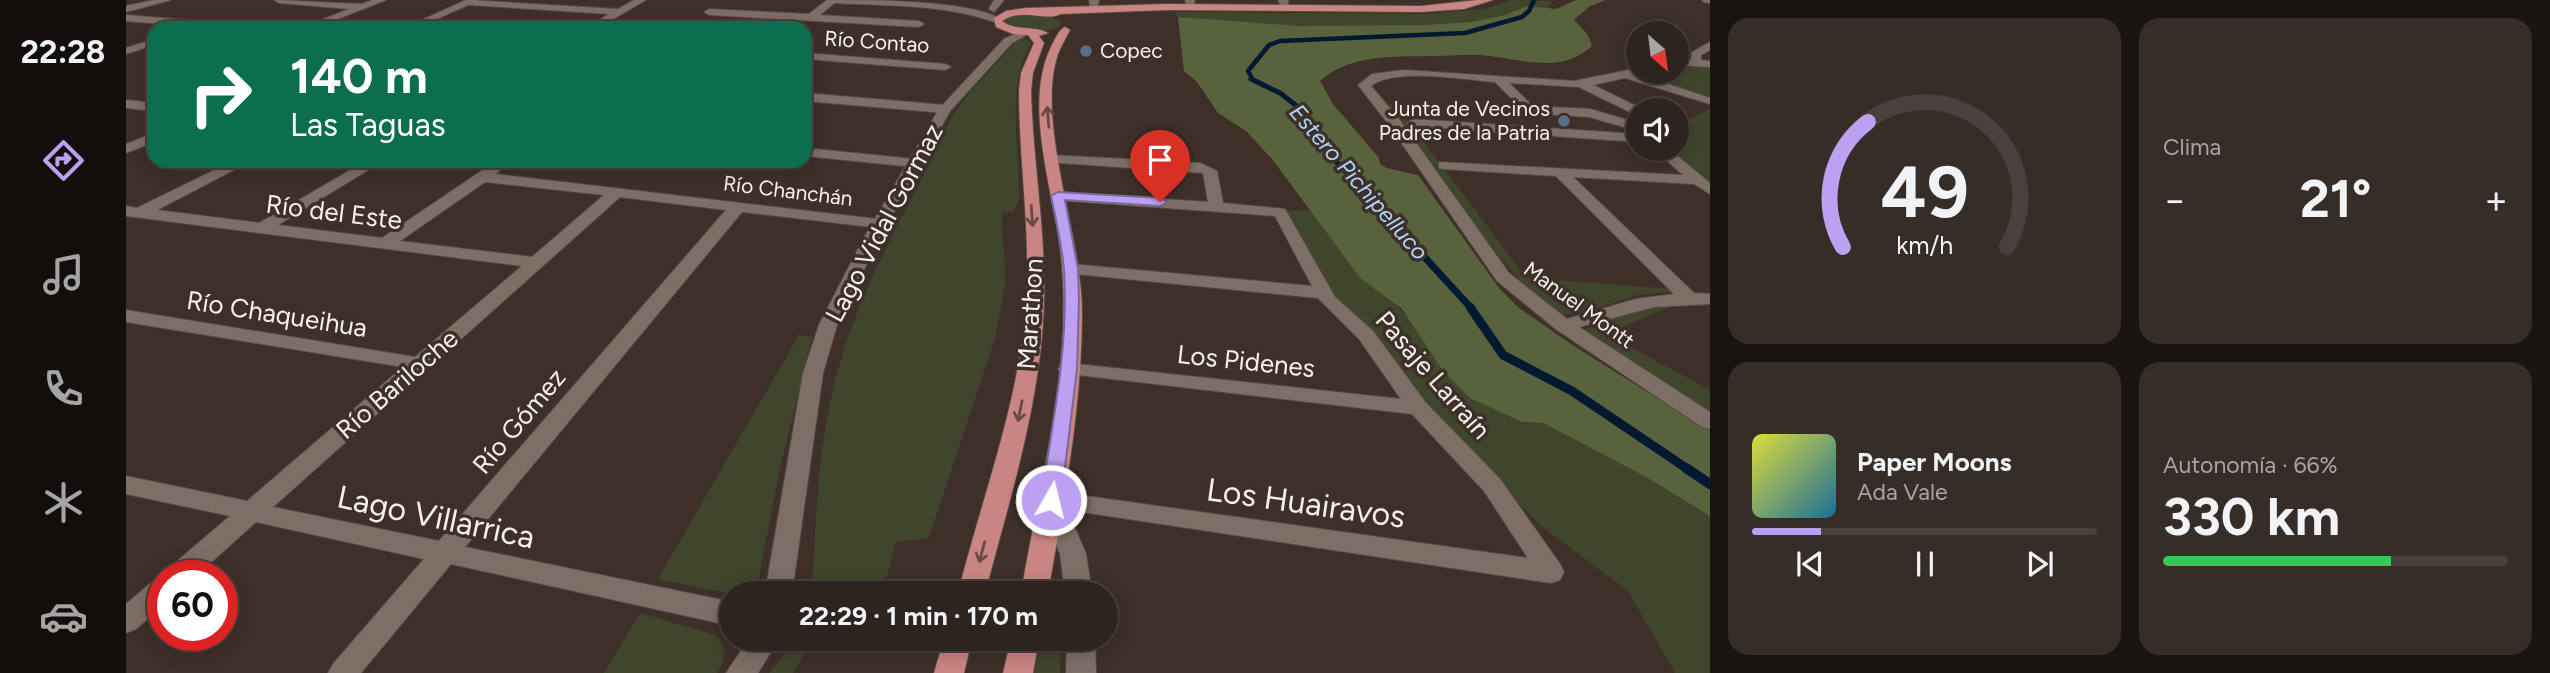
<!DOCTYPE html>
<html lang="es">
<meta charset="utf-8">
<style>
body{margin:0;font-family:Figtree,sans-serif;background:#362c28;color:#f1f3f6;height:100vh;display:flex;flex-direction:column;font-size:26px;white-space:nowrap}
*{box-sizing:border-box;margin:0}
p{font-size:23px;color:#a7a4a4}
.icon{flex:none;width:38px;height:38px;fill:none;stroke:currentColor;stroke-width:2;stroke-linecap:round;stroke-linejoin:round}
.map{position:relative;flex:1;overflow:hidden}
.panel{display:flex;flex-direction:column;gap:18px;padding:18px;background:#191411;width:840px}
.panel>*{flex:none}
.banner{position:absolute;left:21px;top:21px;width:665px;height:147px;border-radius:21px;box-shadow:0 4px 18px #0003,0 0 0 2px #49413d;background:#0b6e4f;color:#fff;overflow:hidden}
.needle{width:46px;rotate:152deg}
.tools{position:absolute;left:1500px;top:21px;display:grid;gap:14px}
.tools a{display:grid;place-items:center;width:63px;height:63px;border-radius:50%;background:#2e241f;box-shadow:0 4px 18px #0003,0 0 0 2px #49413d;font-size:35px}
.speed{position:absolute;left:21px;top:560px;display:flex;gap:14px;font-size:35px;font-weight:700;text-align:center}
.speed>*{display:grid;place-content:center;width:91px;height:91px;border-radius:50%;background:#2e241f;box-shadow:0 4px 18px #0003,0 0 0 2px #49413d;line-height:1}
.speed .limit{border:10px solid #d22;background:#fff;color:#111}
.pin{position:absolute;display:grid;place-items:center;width:60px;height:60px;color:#fff;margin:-72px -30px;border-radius:50% 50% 50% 0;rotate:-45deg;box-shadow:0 0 7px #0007}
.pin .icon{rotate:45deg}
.me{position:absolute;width:77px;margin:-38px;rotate:8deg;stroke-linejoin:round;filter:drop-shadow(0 0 5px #0008)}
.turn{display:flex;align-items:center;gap:24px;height:147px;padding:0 28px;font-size:32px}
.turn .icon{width:91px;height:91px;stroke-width:2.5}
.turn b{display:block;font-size:49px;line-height:60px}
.big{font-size:52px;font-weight:700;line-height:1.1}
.panel .widget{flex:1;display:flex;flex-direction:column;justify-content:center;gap:10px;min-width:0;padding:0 24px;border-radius:21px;background:#362c28}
.panel .dial{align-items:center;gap:0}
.dial svg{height:182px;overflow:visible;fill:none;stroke:#49413d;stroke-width:7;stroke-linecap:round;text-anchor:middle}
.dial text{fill:#f1f3f6;stroke:none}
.song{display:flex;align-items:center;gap:21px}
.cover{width:84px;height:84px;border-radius:10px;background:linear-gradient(135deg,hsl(60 70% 55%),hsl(200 70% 35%))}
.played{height:7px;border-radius:4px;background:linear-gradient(90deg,#bca0f2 20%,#49413d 20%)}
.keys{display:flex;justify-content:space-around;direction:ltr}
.heat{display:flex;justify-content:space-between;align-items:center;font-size:38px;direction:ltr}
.charge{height:10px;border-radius:5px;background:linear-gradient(90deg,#34c759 66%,#49413d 0)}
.panel .tiles{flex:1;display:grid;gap:18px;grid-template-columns:repeat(2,1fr)}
.trip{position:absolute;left:593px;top:581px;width:399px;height:70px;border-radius:35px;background:#2e241f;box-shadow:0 4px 18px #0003,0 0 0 2px #49413d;font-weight:700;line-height:70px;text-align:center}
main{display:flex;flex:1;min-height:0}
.menu{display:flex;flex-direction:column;width:126px;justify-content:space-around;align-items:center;background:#120e0c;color:#a7a4a4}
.menu .icon{width:49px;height:49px}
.menu .active{color:#bca0f2}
.menu b{font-size:32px;color:#f1f3f6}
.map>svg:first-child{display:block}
</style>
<main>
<nav class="menu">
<b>22:28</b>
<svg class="icon active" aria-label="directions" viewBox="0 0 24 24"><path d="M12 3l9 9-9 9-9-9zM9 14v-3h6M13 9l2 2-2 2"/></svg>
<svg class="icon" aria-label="music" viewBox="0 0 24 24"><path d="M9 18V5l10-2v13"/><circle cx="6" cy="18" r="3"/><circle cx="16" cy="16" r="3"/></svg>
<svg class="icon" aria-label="phone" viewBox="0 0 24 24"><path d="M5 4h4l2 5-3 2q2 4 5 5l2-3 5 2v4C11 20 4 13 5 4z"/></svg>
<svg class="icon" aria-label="climate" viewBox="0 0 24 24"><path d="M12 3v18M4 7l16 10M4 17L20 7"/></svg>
<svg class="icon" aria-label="car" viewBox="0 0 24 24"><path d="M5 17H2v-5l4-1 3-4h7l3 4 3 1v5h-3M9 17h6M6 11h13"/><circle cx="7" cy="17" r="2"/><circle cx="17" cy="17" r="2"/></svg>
</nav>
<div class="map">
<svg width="1584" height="673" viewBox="0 0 1584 673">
<rect width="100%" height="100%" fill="#3e3029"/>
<g fill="#3f462b">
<path d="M1386,0L1426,1L1422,8C1403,5 1393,12 1375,16C1356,20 1337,23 1317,24C1229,31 1140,25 1052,17L1050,12L1301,14L1358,9Z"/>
<path d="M896,14L923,15L937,23C924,36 893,32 879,22L885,16Z"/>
<path d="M897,38L905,43C878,90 895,148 893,200L887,212L876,213C875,236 880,259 879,281C877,300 872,319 869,338L803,538L770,542L756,593H686C690,517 692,440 713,366C731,301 766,235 797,176C808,156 816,133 828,114C845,86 871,66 890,41Z"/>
<polygon points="1551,65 1584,67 1584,100 1509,76 1523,72 1550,72"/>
<path d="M1270,104L1400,278L1548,289L1546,292C1534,293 1521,293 1509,296C1490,301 1454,317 1436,314C1397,305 1290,144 1262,105Z"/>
<polygon points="1584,109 1584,183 1544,149 1550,149 1551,125"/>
<polygon points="1157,210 1184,211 1234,278 1258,293 1286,322 1396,422 1417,423 1520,477 1584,516 1584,673 1549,673 1502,591 1415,526 1299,410 1209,299"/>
<polygon points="1534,306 1545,306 1481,334 1584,390 1584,412 1456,331 1492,316"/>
<polygon points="673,335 686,337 655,464 632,581 626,590 601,593 532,579"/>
<path d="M514,613L589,635C601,647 600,659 591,673H478Z"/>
<polygon points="671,639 687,639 667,673 643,673"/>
<polygon points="915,639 935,639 934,673 908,673"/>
</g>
<path fill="#58623d" d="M1450,0H1480L1464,6L1448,20L1462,35L1466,46C1433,76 1394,58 1354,55C1338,54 1322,56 1306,56C1267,57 1224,54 1194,81L1207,104L1253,158L1254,164L1261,168L1292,175L1373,288L1393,308L1448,346L1584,431V516L1520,477L1417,423L1396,422L1344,398L1317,371L1276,309L1234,278L1146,159L1120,131L1092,113L1071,82L1058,71L1052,17L1175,26L1300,25L1344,22L1379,15L1402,6L1430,9Z"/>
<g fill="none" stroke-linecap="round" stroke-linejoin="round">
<polyline stroke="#021932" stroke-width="4.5" points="1127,80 1122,71 1143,45 1154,41 1339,33 1396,17 1403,11 1408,0"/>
<polyline stroke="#021932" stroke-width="5" points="1125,79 1154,93 1172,107 1194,144 1228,181"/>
<polyline stroke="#021932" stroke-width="7" points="1227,179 1346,309"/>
<polyline stroke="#021932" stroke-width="9" points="1344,307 1377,355 1446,391 1563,470"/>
<polyline stroke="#021932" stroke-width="10" points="1560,468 1584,484"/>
<g stroke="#574c45" stroke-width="2">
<g id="minor">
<polygon points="28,0 45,0 0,12 0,6"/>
<polygon points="148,0 236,4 247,0 260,0 189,28 175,28 223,9 153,3"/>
<polygon points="341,0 492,9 508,0 520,0 472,28 460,28 483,14 344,5 339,2"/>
<polygon points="701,0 712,0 694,15 793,21 798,24 793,27 583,15 578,12 583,9 683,14"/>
<polygon points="868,0 878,0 868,12 863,9"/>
<polygon points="963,0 973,0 971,11 965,11"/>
<polygon points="1059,0 1069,0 1067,9 1061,9"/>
<polygon points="1152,0 1162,0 1163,10 1157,10"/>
<polygon points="1576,0 1584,0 1584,3 1578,2"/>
<polygon points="0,15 124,25 129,28 87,28 0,21"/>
<polygon points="287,23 316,28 283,28 284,24"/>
<polygon points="28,39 28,45 0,54 0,48"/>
<polygon points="1584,42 1584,50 1575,55 1575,60 1584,61 1584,67 1550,65 1550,59 1565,60 1566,52"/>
<polygon points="679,53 819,64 825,67 819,70 679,59"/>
<path d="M1512,68V72H1517L1512,74L1584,98V104L1499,78L1467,85L1516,109L1512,110V116L1453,87L1383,83L1407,106L1464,109L1512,123V131L1463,117L1400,113L1369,82C1338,80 1269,67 1245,86L1273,119L1383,273L1441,319L1510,299L1548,294L1430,176L1318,169L1313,168V162L1557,175L1528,149H1543L1584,183V194L1568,184L1447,177L1568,293L1584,294V304L1528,307L1453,327L1584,412V429L1576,427L1431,330L1371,281L1263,125L1232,85L1246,74L1278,70L1448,81Z"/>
<polygon points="679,93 819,105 825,109 819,113 679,101"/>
<polygon points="0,100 28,103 28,111 0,108"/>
<polygon points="1287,119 1512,134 1512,142 1282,126 1281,123"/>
<polygon points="679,148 788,159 795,163 788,167 679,156"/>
<polygon points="925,155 1074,163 1091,171 1097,203 1159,209 1209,297 1247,331 1300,403 1374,479 1434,564 1438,572 1434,580 1425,583 916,506 913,500 916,494 925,491 1402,558 1358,491 1286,414 935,373 932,369 935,365 942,363 1275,399 1233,339 1192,298 939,273 936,269 939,265 945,264 1186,286 1149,216 932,200 925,196 932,192 1082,202 1077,173 920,162 920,156"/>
<path d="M107,161H125L31,210L133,223L240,161H257L152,225L256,238L370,161H386L369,174L760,220L762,223L754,228L616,212L339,547L606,602V626L325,564L235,673H202L207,664L298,559L130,522L70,576H39L43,568L104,516L0,494V476L121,501L277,367L0,322V310L289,357L396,266L0,216V206L11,208ZM359,182L478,195L406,257L274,241ZM494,197L600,210L313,541L147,507Z"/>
<polygon points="37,578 37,605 10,629 0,633 0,604 27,581"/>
</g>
</g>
<g stroke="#574c45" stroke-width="2">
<g id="tertiary">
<polygon points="340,0 353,0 291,28 278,28"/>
<path d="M703,0C742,0 848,0 876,20L871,23C819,4 763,6 708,3Z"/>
<polygon points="895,31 904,33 886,43 824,111 752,241 711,325 697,373 666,593 639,593 677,373 693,325 736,241 813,109 878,39"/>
<polygon points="28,133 28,142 0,153 0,144"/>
<polygon points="925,491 934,494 937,500 960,554 966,593 939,593 934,554 913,500 916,494"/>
<polygon points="623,639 653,639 632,673 600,673"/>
<polygon points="941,639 969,639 970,673 940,673"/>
</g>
</g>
<g stroke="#574c45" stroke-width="2">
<g id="primary">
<path d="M1351,0H1367L1338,9L1295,12L1042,10L935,14C918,22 897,7 876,21C890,32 908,25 922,33L913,36L918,43L907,73L905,91C907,162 920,232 918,303C915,402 884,498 859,593H832C856,497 893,404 900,304C905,233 893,162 893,91L895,73L908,43L902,35L887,34L870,27L868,18L880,11L899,8L1042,4L1295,6Z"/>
<path d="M939,27L944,30C940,38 935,46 932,54C909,121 956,237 956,312C956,407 938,500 922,593H895C914,479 949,364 934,247C926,186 896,100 927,43C930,37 933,30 939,27Z"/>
<polygon points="818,639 846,639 838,673 808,673"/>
<polygon points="885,639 913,639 907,673 877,673"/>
</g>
</g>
<use href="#minor" fill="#7e6f66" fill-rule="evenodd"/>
<use href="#tertiary" fill="#7e6f66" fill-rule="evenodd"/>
<use href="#primary" fill="#c98582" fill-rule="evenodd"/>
</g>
<defs><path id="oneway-shaft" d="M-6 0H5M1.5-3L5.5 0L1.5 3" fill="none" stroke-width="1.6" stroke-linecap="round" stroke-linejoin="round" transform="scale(1.75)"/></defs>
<g stroke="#684a44">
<use href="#oneway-shaft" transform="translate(922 117) rotate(-95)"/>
<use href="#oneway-shaft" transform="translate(906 216) rotate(86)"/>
<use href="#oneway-shaft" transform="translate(894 411) rotate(102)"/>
<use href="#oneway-shaft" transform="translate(856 552) rotate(105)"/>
</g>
<path fill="#bca0f2" stroke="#7a689d" stroke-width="2" d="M932,192L1034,198L1041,202L1034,206L939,200L952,269L953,299L951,369L935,500L932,506L925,508L918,506L915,500C926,425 943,347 938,270C936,246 930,220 925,196Z"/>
<g fill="#5c6f8a" stroke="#3e3029" stroke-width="2.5">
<circle cx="960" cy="51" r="7"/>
<circle cx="1438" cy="121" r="7"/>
</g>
<g text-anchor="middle" stroke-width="7" stroke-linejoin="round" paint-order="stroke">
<g font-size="21" fill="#f8f0ea" stroke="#3e3029">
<text transform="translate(751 42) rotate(4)" y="7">Río Contao</text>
<text transform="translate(662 191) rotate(7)" y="7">Río Chanchán</text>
<text transform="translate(1453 305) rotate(36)" y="7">Manuel Montt</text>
</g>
<g font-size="21" fill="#f8f0ea" stroke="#3e3029" text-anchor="start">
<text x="974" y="58">Copec</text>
<text x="1424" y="116" text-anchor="end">Junta de Vecinos<tspan x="1424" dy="24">Padres de la Patria</tspan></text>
</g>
<g font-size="23" font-style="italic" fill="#aed3fc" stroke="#3e3029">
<text transform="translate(1233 182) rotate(49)" y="8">Estero Pichipelluco</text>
</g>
<g font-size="26" fill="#f8f0ea" stroke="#3e3029">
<text transform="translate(208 212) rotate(7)" y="9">Río del Este</text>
<text transform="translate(758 223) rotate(-62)" y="9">Lago Vidal Gormaz</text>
<text transform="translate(151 314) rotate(9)" y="9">Río Chaqueihua</text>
<text transform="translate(904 314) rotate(-86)" y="9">Marathon</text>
<text transform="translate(1120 361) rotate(6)" y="9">Los Pidenes</text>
<text transform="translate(1307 375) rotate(49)" y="9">Pasaje Larraín</text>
<text transform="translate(271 384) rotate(-41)" y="9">Río Bariloche</text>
<text transform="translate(393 421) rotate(-50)" y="9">Río Gómez</text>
</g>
<g font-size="32" fill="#f8f0ea" stroke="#3e3029">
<text transform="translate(1180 503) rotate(8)" y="11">Los Huairavos</text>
<text transform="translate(310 517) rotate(12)" y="11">Lago Villarrica</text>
</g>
</g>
</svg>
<div class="tools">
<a><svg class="needle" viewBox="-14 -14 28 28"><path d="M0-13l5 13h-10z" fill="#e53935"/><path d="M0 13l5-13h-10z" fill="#a7a4a4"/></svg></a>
<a><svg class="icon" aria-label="sound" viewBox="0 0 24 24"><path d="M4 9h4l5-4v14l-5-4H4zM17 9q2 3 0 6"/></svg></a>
</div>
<div class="speed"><div class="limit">60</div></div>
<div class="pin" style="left:1034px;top:202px;background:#d93025"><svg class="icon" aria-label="arrive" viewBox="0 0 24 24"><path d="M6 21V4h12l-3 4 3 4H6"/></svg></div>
<svg class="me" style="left:925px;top:500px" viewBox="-20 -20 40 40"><circle r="17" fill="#bca0f2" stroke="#fff" stroke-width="3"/><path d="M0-11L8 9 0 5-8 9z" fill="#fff"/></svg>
<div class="trip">22:29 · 1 min · 170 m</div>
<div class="banner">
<div class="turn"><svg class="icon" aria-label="right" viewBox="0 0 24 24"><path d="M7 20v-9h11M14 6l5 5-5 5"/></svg><div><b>140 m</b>Las Taguas</div></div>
</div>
</div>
<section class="panel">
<div class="tiles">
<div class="widget dial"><svg viewBox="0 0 100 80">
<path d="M14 69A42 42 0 1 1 86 69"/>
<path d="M14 69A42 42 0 0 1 25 14" stroke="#bca0f2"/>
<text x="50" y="56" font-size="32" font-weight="700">49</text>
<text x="50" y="72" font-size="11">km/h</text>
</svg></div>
<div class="widget"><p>Clima</p>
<div class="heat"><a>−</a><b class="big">21°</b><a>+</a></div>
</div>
<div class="widget">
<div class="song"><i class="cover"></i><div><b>Paper Moons</b><p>Ada Vale</p></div></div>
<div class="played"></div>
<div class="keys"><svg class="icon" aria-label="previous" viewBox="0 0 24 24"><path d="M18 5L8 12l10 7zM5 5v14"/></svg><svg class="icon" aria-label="pause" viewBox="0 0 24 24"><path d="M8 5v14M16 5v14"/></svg><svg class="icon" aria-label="next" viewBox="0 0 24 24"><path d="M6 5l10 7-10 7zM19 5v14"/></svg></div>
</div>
<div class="widget"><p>Autonomía · 66%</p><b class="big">330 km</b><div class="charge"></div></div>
</div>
</section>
</main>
